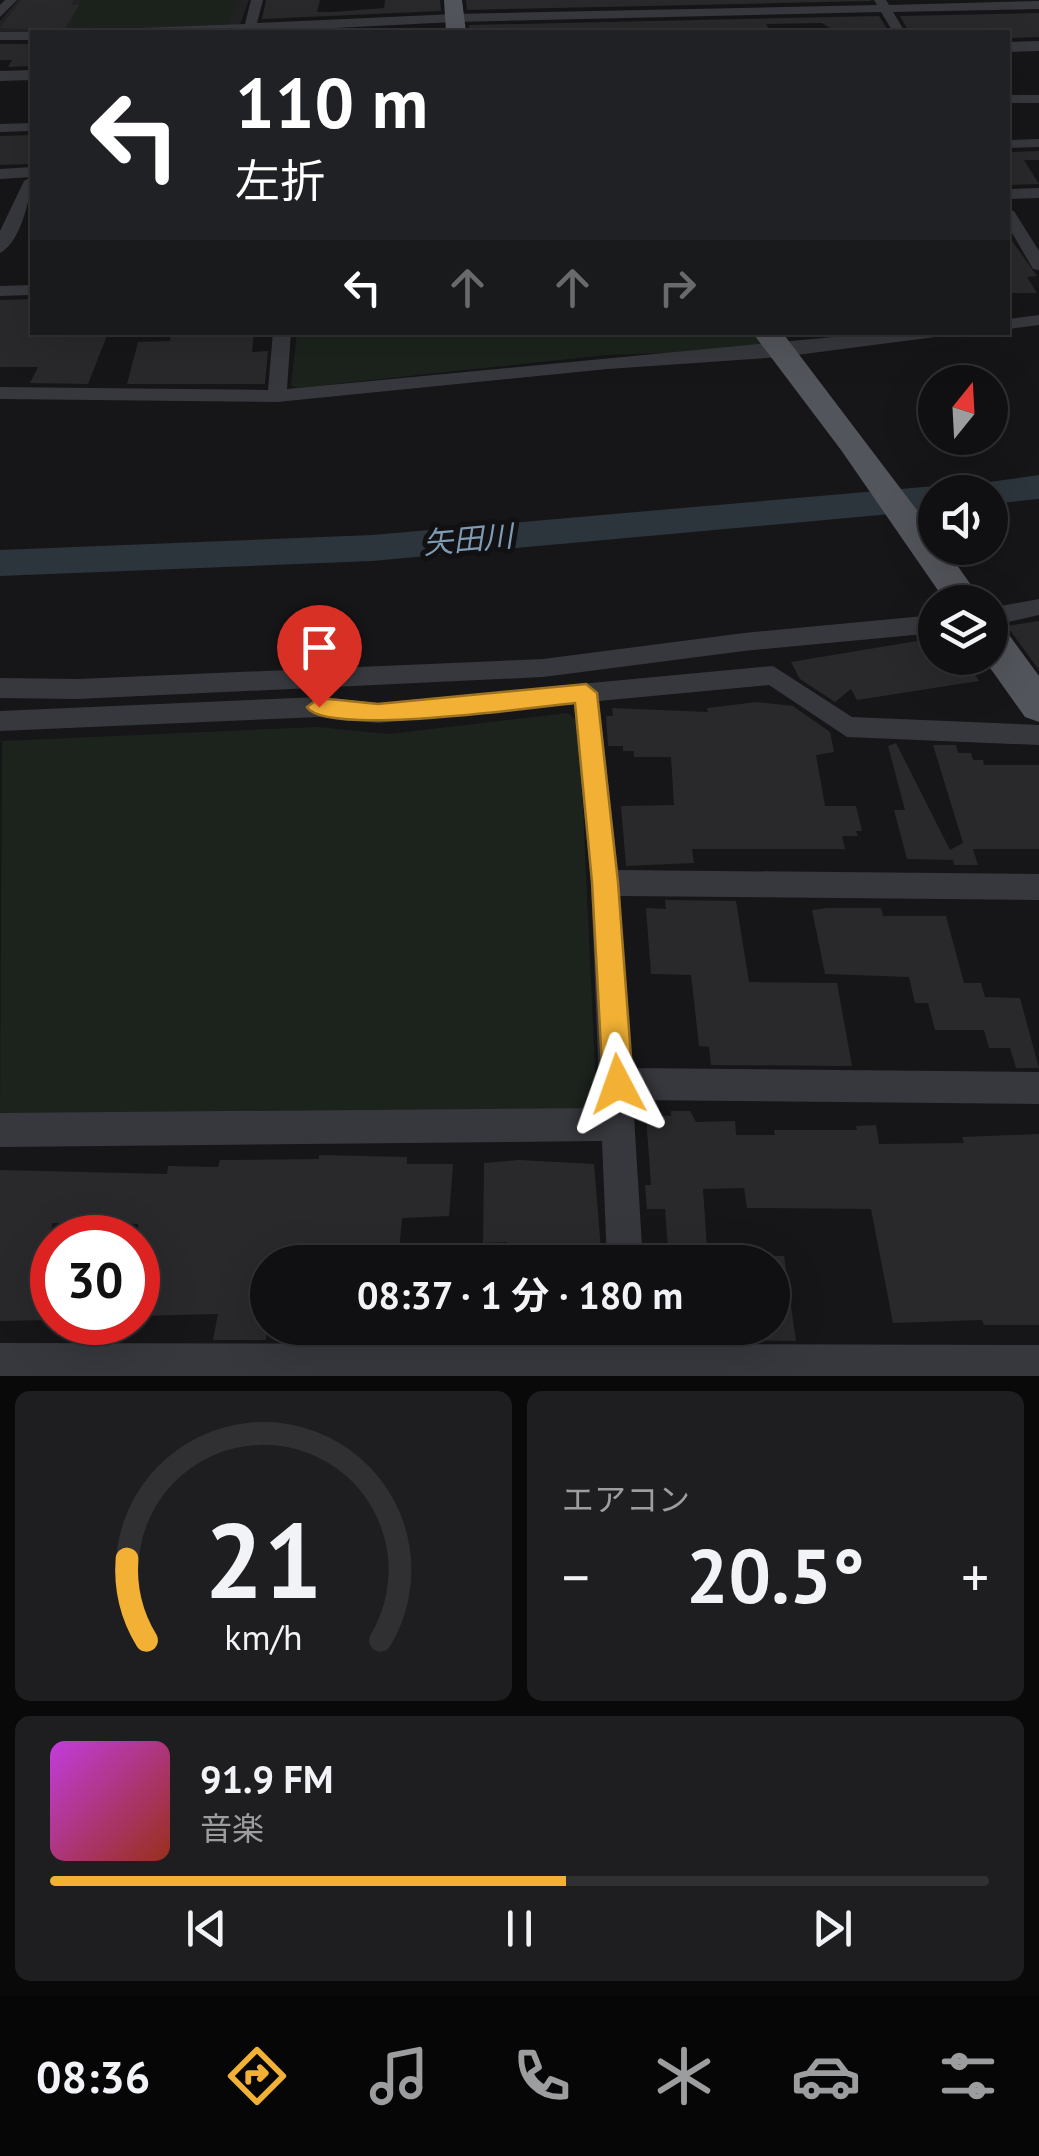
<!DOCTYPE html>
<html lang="ja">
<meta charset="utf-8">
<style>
body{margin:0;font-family:"PT Sans","Noto Sans JP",sans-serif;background:#1e1e20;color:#f1f3f6;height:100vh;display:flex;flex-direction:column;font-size:38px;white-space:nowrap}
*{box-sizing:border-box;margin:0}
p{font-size:32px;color:#9c9d9f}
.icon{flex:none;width:55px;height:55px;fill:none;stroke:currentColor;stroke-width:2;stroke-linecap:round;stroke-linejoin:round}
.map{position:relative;height:1376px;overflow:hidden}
.drawer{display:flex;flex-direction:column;gap:15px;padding:15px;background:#09090a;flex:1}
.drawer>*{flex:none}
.hud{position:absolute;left:30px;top:30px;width:980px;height:305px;border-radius:0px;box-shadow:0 10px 40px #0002,0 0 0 2px #303032;background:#202124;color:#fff;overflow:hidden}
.needle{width:65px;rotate:18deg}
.controls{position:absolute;left:918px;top:365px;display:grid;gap:20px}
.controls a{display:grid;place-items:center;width:90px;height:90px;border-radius:50%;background:#101012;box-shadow:0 10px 40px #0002,0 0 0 2px #303032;font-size:50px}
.speed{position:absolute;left:30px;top:1215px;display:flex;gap:20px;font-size:50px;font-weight:700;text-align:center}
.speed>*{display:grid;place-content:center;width:130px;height:130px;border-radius:50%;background:#101012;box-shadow:0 10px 40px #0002,0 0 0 2px #303032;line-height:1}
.speed .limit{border:15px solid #d22;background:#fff;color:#111}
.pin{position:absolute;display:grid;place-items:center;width:85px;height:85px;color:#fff;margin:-102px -42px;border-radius:50% 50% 50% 0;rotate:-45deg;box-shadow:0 0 10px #0007}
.pin .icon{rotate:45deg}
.me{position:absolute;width:110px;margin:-55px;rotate:356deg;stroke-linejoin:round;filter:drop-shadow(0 0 8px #0008)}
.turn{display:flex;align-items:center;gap:35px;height:210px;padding:0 40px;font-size:45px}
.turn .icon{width:130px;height:130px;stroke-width:2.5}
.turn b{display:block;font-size:70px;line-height:85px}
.lanes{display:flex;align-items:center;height:95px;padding:0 40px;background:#0003;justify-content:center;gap:50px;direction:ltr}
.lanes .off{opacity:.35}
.big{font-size:75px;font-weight:700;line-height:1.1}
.drawer .widget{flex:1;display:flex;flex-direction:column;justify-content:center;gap:15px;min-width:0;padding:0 35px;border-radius:15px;background:#1e1e20}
.drawer .dial{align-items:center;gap:0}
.dial svg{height:260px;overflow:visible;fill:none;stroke:#303032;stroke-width:7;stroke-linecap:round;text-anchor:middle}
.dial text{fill:#f1f3f6;stroke:none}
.song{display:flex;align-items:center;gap:30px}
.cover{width:120px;height:120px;border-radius:15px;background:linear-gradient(135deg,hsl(290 70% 55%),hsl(10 70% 35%))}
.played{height:10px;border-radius:5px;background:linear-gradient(90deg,#f2b134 55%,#303032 55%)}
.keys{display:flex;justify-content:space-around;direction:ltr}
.heat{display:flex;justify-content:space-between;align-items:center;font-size:55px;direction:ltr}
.drawer .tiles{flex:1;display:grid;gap:15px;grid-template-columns:1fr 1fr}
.widget:last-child{grid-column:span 2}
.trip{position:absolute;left:250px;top:1245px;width:540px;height:100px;border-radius:50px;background:#101012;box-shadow:0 10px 40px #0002,0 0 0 2px #303032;font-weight:700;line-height:100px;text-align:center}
.tabs{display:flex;height:160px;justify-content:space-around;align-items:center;background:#060607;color:#9c9d9f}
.tabs .icon{width:70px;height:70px}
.tabs .current{color:#f2b134}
.tabs b{font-size:45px;color:#f1f3f6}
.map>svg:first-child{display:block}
</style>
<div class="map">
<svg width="1039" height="1376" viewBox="0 0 1039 1376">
<rect width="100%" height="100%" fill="#161618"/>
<polygon fill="#222225" points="18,0 249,0 239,27 0,33 0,21"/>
<g fill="#1c231d">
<polygon points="81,0 237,0 229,24 70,26"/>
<polygon points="755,332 766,347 761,350 607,355 297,388 291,385 297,333"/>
<polygon points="568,713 579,722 597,1112 0,1125 2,741 317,727 389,734"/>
</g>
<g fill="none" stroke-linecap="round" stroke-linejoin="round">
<g fill="#2c353c" fill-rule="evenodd">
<polygon points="1039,475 1039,499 990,504 990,492 970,492 975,484"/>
<polygon points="935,486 950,492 935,492 935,510 372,561 0,576 0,550 372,535"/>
</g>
</g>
<g fill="#29292c">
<polygon points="21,0 74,0 71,5 79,5 63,31 0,28"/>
<polygon points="266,0 320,0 317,12 333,12 384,8 385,0 440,0 441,11 262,19"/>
<polygon points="466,0 870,0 871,1 467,10"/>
<polygon points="1039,13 1039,37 1010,38 1008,32 909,32 900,16"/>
<polygon points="879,16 889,32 836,32 822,23 766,24 770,30 759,32 469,32 469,25"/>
<polygon points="0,44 32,44 32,66 8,67 12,60 0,60"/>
<polygon points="32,135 32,164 0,165 0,136"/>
<polygon points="1039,151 1039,160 1024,160 1039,184 1008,185 1008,152"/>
<polygon points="1008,235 1037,276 1027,277 1037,293 1008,293"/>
<polygon points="32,299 32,335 108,333 88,384 30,383 38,367 0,367 0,300"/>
<polygon points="171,332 254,332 252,352 268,351 265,384 127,384 138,342 170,341"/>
<polygon points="1039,621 1039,670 1007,626"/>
<polygon points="935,638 935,658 964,658 979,681 857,700 851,689 835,702 800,679 791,662"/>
<polygon points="757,702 793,706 830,732 834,752 816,755 825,806 856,806 862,831 856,831 858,836 842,836 845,849 692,849 694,863 626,866 621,806 674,805 671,757 634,757 634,751 623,751 623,746 608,746 606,716 613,716 612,708 708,712 707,708"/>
<polygon points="896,743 950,850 963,843 933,745 956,745 958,753 971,753 973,760 983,760 984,765 1039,765 1039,849 973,849 978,865 954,865 953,860 907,859 894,810 905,810 888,746"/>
<polygon points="665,900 736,901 749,982 837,983 852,1066 711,1065 709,1047 699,1046 691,975 651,974 646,908 666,909"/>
<polygon points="827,908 881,908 883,916 946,916 964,983 981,983 985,997 1020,998 1039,1068 1016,1068 1010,1048 989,1048 984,1030 935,1030 928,1003 915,1003 909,977 825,974 812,910"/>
<polygon points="671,1111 690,1111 696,1122 735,1121 736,1135 775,1135 774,1130 857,1130 856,1126 876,1125 879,1144 964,1143 962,1137 1039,1134 1039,1325 984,1325 982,1320 893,1323 871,1209 747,1208 744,1188 703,1189 708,1262 669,1262 665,1209 647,1209 645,1185 651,1185 646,1116 671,1116"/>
<polygon points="319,1155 407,1157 407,1164 453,1164 449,1216 402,1218 398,1262 268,1262 266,1340 213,1340 218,1314 138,1316 138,1224 52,1223 49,1320 0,1321 0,1170 167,1174 168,1166 218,1167 220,1160 319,1159"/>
<polygon points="519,1160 594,1164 602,1262 507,1262 507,1242 483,1243 484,1163"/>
<polygon points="772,1256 784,1256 796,1341 724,1340 723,1328 772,1328"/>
</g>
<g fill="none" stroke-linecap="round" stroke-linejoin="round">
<g fill="#37383d" fill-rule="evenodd">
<polygon points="5,0 17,0 0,17 0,5"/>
<polygon points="251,0 263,0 257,23 455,14 877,5 874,0 886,0 889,5 1039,1 1039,9 893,12 905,32 893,32 881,12 455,22 255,32 137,32 143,28 245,24"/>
<rect x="0" y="32" width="32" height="8"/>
<rect x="1008" y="95" width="31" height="8"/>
<polygon points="32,123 32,131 0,132 0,124"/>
<polygon points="1039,139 1039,147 1008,148 1008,140"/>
<path d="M32,167C33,190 22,242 0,253V231L24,181L31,177L0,179V169Z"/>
<polygon points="1039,188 1039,198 1008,199 1008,189"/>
<polygon points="1008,209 1014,211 1039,251 1039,270 1033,269 1008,226"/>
<polygon points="32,285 32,295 0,296 0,286"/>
<polygon points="1039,315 1039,325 1008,329 1008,319"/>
<polygon points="273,332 291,332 287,389 886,332 944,332 935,337 781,357 608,369 277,402 0,399 0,387 268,390"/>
<polygon points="1039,599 1039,615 990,626 990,608"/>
<polygon points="935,615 935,633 744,651 543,677 78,699 0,698 0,678 78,679 543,659 744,633"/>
<polygon points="773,666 852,717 1039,725 1039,745 847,737 769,685 599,701 618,870 1039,874 1039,900 620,896 631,1068 1039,1072 1039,1104 633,1100 643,1262 607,1262 602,1141 0,1147 0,1113 600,1108 591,883 574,704 378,723 319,717 0,731 0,711 319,697 378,703"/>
<polygon points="610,1328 647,1328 649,1344 1039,1345 1039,1376 0,1376 0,1343 611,1344"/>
</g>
<g fill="#37383d" fill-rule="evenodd">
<polygon points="1039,41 1039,51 1008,52 1008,42"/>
<polygon points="32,70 32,80 0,81 0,71"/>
</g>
<g fill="#53555c" fill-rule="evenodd">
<polygon points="444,0 462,0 466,32 446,32"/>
<polygon points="752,332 782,332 935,534 935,548 945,548 983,602 946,602 841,450"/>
<polygon points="990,624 1004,628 1039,676 1039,722 1025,717 983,658 990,658"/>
</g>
</g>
<path fill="#f2b134" stroke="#9d7322" stroke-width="2.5" d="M586,684L597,693L618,882L633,1084L628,1095L618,1099L608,1095L603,1084L592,882L575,703C535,707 325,737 307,707L319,698L378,704Z"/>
<g text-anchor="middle" stroke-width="10" stroke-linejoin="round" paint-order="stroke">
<g font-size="30" font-style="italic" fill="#7f9bb3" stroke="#111113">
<text transform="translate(468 540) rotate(-5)" y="10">矢田川</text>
</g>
</g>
</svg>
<div class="controls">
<a><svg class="needle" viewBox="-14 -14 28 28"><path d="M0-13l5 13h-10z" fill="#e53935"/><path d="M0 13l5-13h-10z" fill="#9c9d9f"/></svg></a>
<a><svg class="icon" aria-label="sound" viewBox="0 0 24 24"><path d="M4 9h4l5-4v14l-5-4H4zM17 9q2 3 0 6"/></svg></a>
<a><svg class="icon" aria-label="layers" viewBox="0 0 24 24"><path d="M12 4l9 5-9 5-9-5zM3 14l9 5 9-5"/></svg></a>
</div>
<div class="speed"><div class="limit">30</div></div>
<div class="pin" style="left:319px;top:707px;background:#d93025"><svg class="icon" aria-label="arrive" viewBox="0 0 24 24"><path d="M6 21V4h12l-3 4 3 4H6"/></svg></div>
<svg class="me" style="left:618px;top:1084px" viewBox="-20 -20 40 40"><path d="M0-17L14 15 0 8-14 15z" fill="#f2b134" stroke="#fff" stroke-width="4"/></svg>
<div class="trip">08:37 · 1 分 · 180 m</div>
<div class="hud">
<div class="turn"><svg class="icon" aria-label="left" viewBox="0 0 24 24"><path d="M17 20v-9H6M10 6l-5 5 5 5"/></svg><div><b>110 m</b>左折</div></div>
<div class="lanes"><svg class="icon" aria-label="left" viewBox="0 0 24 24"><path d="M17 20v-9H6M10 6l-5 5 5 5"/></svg><svg class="icon off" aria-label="ahead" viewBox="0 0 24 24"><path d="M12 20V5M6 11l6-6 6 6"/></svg><svg class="icon off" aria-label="ahead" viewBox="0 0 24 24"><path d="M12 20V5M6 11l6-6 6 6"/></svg><svg class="icon off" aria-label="right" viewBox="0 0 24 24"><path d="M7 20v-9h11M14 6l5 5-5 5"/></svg></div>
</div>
</div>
<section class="drawer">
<div class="tiles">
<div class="widget dial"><svg viewBox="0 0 100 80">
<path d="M14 69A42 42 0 1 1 86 69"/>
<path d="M14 69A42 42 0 0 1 8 44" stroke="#f2b134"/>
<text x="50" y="56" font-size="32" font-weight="700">21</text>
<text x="50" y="72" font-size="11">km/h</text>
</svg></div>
<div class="widget"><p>エアコン</p>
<div class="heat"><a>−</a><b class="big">20.5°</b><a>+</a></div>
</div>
<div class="widget">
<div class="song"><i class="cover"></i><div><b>91.9 FM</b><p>音楽</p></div></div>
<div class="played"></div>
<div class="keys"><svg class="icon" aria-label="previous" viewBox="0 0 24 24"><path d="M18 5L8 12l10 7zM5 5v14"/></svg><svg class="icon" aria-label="pause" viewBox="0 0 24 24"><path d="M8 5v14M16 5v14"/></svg><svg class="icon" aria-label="next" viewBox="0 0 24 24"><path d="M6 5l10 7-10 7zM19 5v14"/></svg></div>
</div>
</div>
</section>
<nav class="tabs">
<b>08:36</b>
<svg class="icon current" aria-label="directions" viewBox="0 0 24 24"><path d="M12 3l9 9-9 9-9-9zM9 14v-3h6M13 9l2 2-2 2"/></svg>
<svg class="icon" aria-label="music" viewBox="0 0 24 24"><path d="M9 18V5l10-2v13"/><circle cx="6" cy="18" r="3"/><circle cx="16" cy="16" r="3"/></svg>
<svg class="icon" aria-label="phone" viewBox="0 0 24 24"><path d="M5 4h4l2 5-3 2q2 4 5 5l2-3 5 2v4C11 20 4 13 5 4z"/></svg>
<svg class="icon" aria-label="climate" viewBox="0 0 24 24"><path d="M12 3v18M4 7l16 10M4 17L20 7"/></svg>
<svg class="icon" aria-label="car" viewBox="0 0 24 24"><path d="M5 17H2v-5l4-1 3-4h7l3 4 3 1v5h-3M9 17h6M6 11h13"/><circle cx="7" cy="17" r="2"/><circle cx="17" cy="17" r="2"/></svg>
<svg class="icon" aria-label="filters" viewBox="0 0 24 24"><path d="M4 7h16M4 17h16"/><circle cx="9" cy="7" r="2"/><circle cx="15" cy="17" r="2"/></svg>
</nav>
